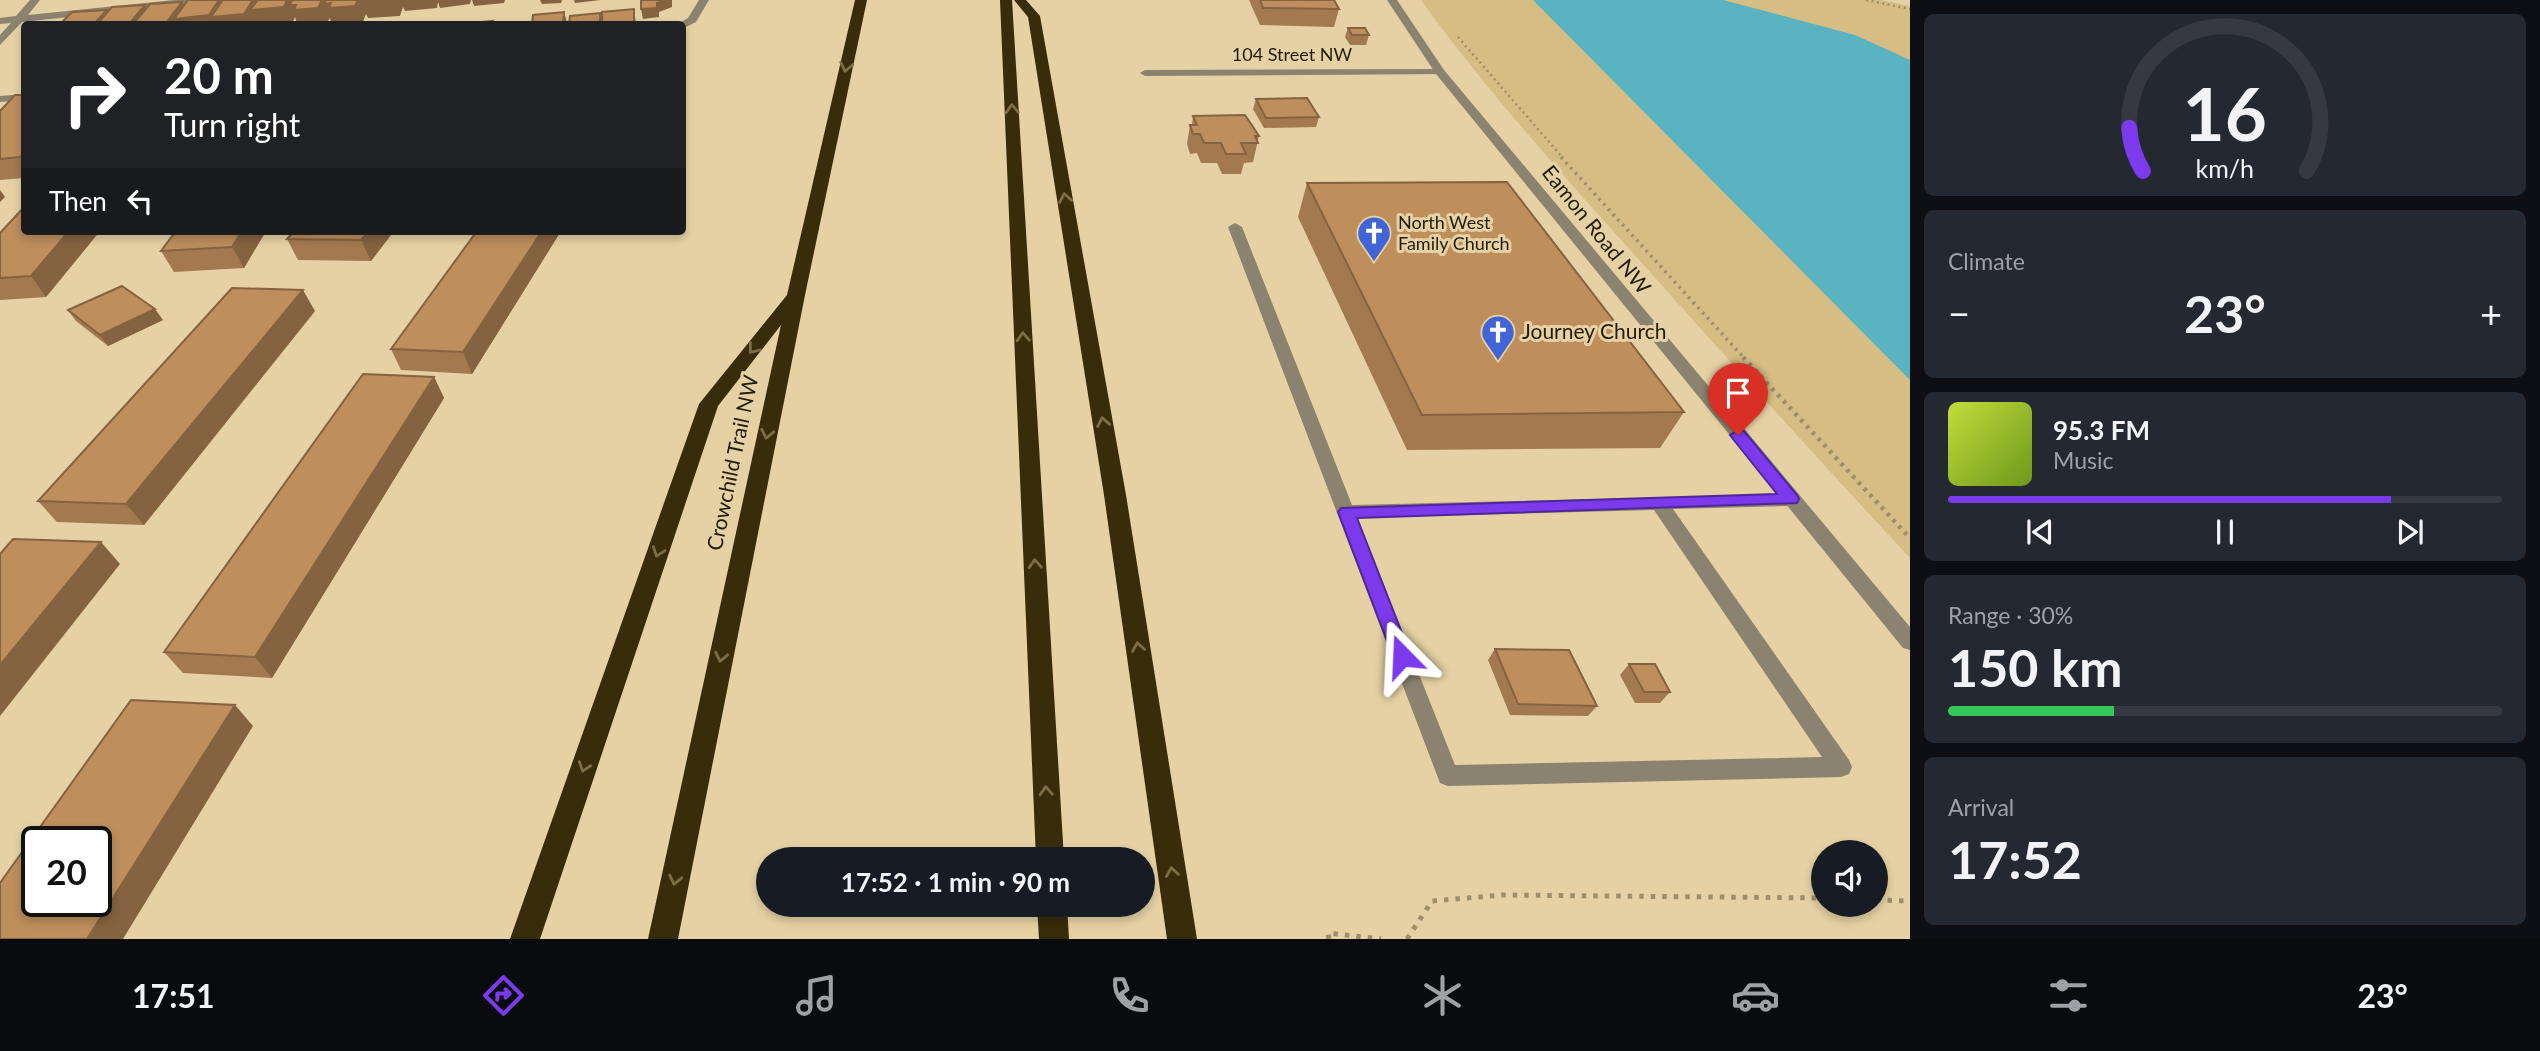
<!DOCTYPE html>
<meta charset="utf-8">
<style>
body{margin:0;font-family:Lato,sans-serif;background:#242831;color:#f1f3f6;height:100vh;display:flex;flex-direction:column;font-size:26px;white-space:nowrap}
*{box-sizing:border-box;margin:0}
p{font-size:23px;color:#9ea1a6}
.icon{flex:none;width:38px;height:38px;fill:none;stroke:currentColor;stroke-width:2;stroke-linecap:round;stroke-linejoin:round}
.map{position:relative;flex:1;overflow:hidden}
.sheet{display:flex;flex-direction:column;gap:14px;padding:14px;background:#0d0f14;width:630px}
.sheet>*{flex:none}
.hud{position:absolute;left:21px;top:21px;width:665px;height:214px;border-radius:7px;box-shadow:0 4px 10px #0003;background:#202124;color:#fff;overflow:hidden}
.tools{position:absolute;left:1811px;top:840px;display:grid;gap:14px}
.tools a{display:grid;place-items:center;width:77px;height:77px;border-radius:50%;background:#171b24;box-shadow:0 4px 10px #0003;font-size:35px}
.speed{position:absolute;left:21px;top:826px;display:flex;gap:14px;font-size:35px;font-weight:700;text-align:center}
.speed>*{display:grid;place-content:center;width:91px;height:91px;border-radius:50%;background:#171b24;box-shadow:0 4px 10px #0003;line-height:1}
.speed .limit{border:4px solid #111;border-radius:10px;background:#fff;color:#111}
.pin{position:absolute;display:grid;place-items:center;width:60px;height:60px;color:#fff;margin:-72px -30px;border-radius:50% 50% 50% 0;rotate:-45deg;box-shadow:0 0 7px #0007}
.pin .icon{rotate:45deg}
.me{position:absolute;width:77px;margin:-38px;rotate:339deg;stroke-linejoin:round;filter:drop-shadow(0 0 5px #0008)}
.turn{display:flex;align-items:center;gap:24px;height:147px;padding:0 28px;font-size:32px}
.turn .icon{width:91px;height:91px;stroke-width:2.5}
.turn b{display:block;font-size:49px;line-height:60px}
.then{display:flex;align-items:center;height:66px;padding:0 28px;background:#0003;gap:14px;font-size:26px}
.big{font-size:52px;font-weight:700;line-height:1.1}
.sheet .tile{flex:1;display:flex;flex-direction:column;justify-content:center;gap:10px;min-width:0;padding:0 24px;border-radius:10px;background:#242831}
.sheet .dial{align-items:center;gap:0}
.dial svg{height:182px;overflow:visible;fill:none;stroke:#363941;stroke-width:7;stroke-linecap:round;text-anchor:middle}
.dial text{fill:#f1f3f6;stroke:none}
.song{display:flex;align-items:center;gap:21px}
.cover{width:84px;height:84px;border-radius:10px;background:linear-gradient(135deg,hsl(70 70% 55%),hsl(80 70% 35%))}
.played{height:7px;border-radius:4px;background:linear-gradient(90deg,#7c3aed 80%,#363941 80%)}
.keys{display:flex;justify-content:space-around;direction:ltr}
.heat{display:flex;justify-content:space-between;align-items:center;font-size:38px;direction:ltr}
.charge{height:10px;border-radius:5px;background:linear-gradient(90deg,#34c759 30%,#363941 0)}
.trip{position:absolute;left:756px;top:847px;width:399px;height:70px;border-radius:35px;background:#171b24;box-shadow:0 4px 10px #0003;font-weight:700;line-height:70px;text-align:center}
.tabs{display:flex;height:112px;justify-content:space-around;align-items:center;background:#090b0e;color:#9ea1a6}
.tabs .icon{width:49px;height:49px}
.tabs .current{color:#7c3aed}
.tabs b{font-size:32px;color:#f1f3f6}
main{display:flex;flex:1;min-height:0}
.map>svg:first-child{display:block}
</style>
<main>
<div class="map">
<svg width="1910" height="939" viewBox="0 0 1910 939">
<rect width="100%" height="100%" fill="#e5d1a3"/>
<path fill="#d6bd83" d="M1421,0H1881L1910,6V558C1816,457 1724,355 1632,252C1559,170 1485,89 1421,0Z"/>
<polygon fill="#59b3c0" points="1533,0 1723,0 1855,35 1910,60 1910,380"/>
<g fill="none" stroke-linecap="round" stroke-linejoin="round">
<g stroke="#9e8f6b" stroke-width="2.5" stroke-dasharray="2 3.5" stroke-linecap="butt">
<polyline points="1866,0 1910,9"/>
<polyline points="1458,37 1563,158"/>
</g>
<polyline stroke="#9e8f6b" stroke-width="3.5" stroke-dasharray="2.5 4.5" stroke-linecap="butt" points="1561,157 1745,359"/>
<polyline stroke="#9e8f6b" stroke-width="4.5" stroke-dasharray="3.5 5" stroke-linecap="butt" points="1743,357 1910,538"/>
<g stroke="#9e8f6b" stroke-width="5" stroke-dasharray="4.5 7" stroke-linecap="butt">
<polyline points="1876,900 1910,901"/>
<polyline points="1329,939 1328,933 1381,939"/>
<polyline points="1407,939 1432,901 1502,895 1824,898"/>
</g>
<g fill="#8b8370" fill-rule="evenodd">
<polygon points="699,0 709,0 696,22 682,29 682,24 678,24 688,18"/>
<polygon points="1440,69 1445,72 1444,74 1145,76 1140,73 1145,70"/>
<polygon points="24,94 24,100 0,102 0,96"/>
<path d="M1235,223L1242,227L1352,505L1797,494L1800,499L1797,504L1791,506L1673,509L1849,760L1852,767L1849,774L1841,777L1448,786L1440,783L1228,227ZM1654,510L1822,757L1455,765L1357,518Z"/>
</g>
<g fill="#8b8370" fill-rule="evenodd">
<polygon points="30,0 40,0 28,15 174,0 207,0 202,3 22,22 0,45 0,35 11,23 0,24 0,18 16,16"/>
<polygon points="1387,0 1397,0 1444,70 1910,627 1910,650 1903,648 1436,74"/>
</g>
<g fill="#392c0a" fill-rule="evenodd">
<polygon points="855,0 867,0 805,295 678,939 648,939 781,325 718,406 540,939 510,939 699,404 787,295"/>
<polygon points="1000,0 1012,0 1064,859 1036,859"/>
<polygon points="1014,0 1026,0 1040,16 1126,495 1197,939 1167,939 1104,495 1028,17"/>
<polygon points="1037,905 1067,905 1069,939 1039,939"/>
</g>
</g>
<g fill="#a37a4f">
<polygon points="1249,0 1334,0 1339,9 1334,27 1260,25"/>
<polygon points="1348,28 1369,35 1366,45 1350,45 1345,37"/>
<polygon points="24,95 24,178 0,180 0,111"/>
<polygon points="1256,99 1319,117 1316,127 1264,128 1253,109"/>
<polygon points="1193,116 1259,136 1253,162 1244,163 1241,174 1222,174 1217,163 1201,163 1197,153 1190,154 1187,144 1190,125 1192,125"/>
<polygon points="1307,183 1684,412 1660,448 1407,450 1298,217"/>
<polygon points="24,231 100,231 46,297 0,300 0,233"/>
<polygon points="176,231 266,231 244,268 174,272 161,251"/>
<polygon points="294,231 394,231 371,261 298,260 287,239"/>
<polygon points="477,231 561,231 472,374 401,370 391,349"/>
<polygon points="68,310 163,320 108,346 76,321"/>
<polygon points="315,311 144,525 57,522 38,501"/>
<polygon points="434,377 444,398 272,678 183,673 164,652"/>
<polygon points="1495,649 1597,706 1588,716 1510,715 1488,660"/>
<polygon points="1629,664 1670,692 1660,703 1635,703 1620,675"/>
</g>
<g fill="#856340">
<polygon points="219,0 471,0 470,4 440,8 438,2 437,8 405,11 403,7 400,16 368,18 366,14 362,24 335,24 334,21 331,22 330,18 326,24 300,24 299,23 297,23 295,17 292,24 153,24 182,2 190,17"/>
<polygon points="472,0 505,0 504,3 474,6"/>
<polygon points="540,0 562,0 561,3 542,4"/>
<polygon points="574,0 601,0 575,3"/>
<polygon points="665,0 672,0 672,7 659,12 659,17 643,19 641,9"/>
<polygon points="145,5 154,22 153,24 94,24 107,10 115,24"/>
<polygon points="634,9 636,24 615,24"/>
<polygon points="564,12 567,22 566,24 563,24"/>
<polygon points="24,152 24,164 20,157"/>
<polygon points="0,190 5,197 0,202"/>
<polygon points="69,231 100,231 46,297 31,276"/>
<polygon points="242,231 266,231 244,268 232,247"/>
<polygon points="369,231 394,231 371,261 361,240"/>
<polygon points="542,231 561,231 472,374 463,352"/>
<polygon points="303,290 315,311 144,525 126,504"/>
<polygon points="155,309 163,320 108,346 100,335"/>
<polygon points="434,377 444,398 272,678 255,657"/>
<polygon points="101,542 120,564 0,716 0,665"/>
<polygon points="235,705 253,726 123,939 87,939"/>
</g>
<g fill="#be8e5c" stroke="#856340" stroke-width="2" fill-rule="evenodd">
<polygon points="188,0 219,0 209,15 174,19"/>
<polygon points="223,0 253,0 244,14 211,17"/>
<polygon points="258,0 287,0 284,7 250,10"/>
<polygon points="292,0 322,0 318,8 294,10 296,5 290,5"/>
<polygon points="326,0 358,0 355,6 329,8 331,3 324,4"/>
<polygon points="641,0 665,0 657,3 657,8 641,9"/>
<polygon points="1260,0 1334,0 1339,9 1263,8"/>
<polygon points="182,2 166,23 133,24 150,4"/>
<polygon points="145,5 130,23 97,24 112,7"/>
<polygon points="634,9 634,23 602,24 602,12"/>
<polygon points="107,10 94,24 60,24 72,12"/>
<polygon points="564,12 563,24 532,24 533,15"/>
<polygon points="600,13 600,24 569,24 570,16"/>
<polygon points="493,21 492,24 459,24"/>
<polygon points="1348,28 1365,28 1369,35 1352,35"/>
<polygon points="15,95 24,95 24,152 20,157 0,159 0,111"/>
<polygon points="1307,98 1319,117 1266,118 1256,99"/>
<polygon points="1245,115 1259,136 1255,136 1258,143 1241,143 1246,154 1226,154 1221,143 1204,143 1200,134 1193,134 1190,125 1197,125 1193,116"/>
<polygon points="1507,182 1684,412 1422,415 1307,183"/>
<polygon points="24,207 24,231 69,231 31,276 0,278 0,233"/>
<polygon points="176,231 242,231 232,247 161,251"/>
<polygon points="294,231 369,231 361,240 287,239"/>
<polygon points="477,231 542,231 463,352 391,349"/>
<polygon points="122,286 155,309 100,335 68,310"/>
<polygon points="232,288 303,290 126,504 38,501"/>
<polygon points="363,374 434,377 255,657 164,652"/>
<polygon points="13,539 101,542 0,665 0,554"/>
<polygon points="1495,649 1569,650 1597,706 1518,704"/>
<polygon points="1629,664 1655,664 1670,692 1644,692"/>
<path d="M131,700L235,705L87,939H0V883ZM37,842H96V901H37Z"/>
</g>
<defs><path id="oneway-chevron" d="M-2-3.5L2.5 0L-2 3.5" fill="none" stroke-width="1.6" stroke-linecap="round" stroke-linejoin="round" transform="scale(1.75)"/></defs>
<g stroke="#7e6e47">
<use href="#oneway-chevron" transform="translate(846 67) rotate(102)"/>
<use href="#oneway-chevron" transform="translate(1012 109) rotate(-93)"/>
<use href="#oneway-chevron" transform="translate(1065 198) rotate(-100)"/>
<use href="#oneway-chevron" transform="translate(1023 337) rotate(-93)"/>
<use href="#oneway-chevron" transform="translate(753 349) rotate(128)"/>
<use href="#oneway-chevron" transform="translate(1103 422) rotate(-100)"/>
<use href="#oneway-chevron" transform="translate(767 434) rotate(102)"/>
<use href="#oneway-chevron" transform="translate(658 552) rotate(109)"/>
<use href="#oneway-chevron" transform="translate(1035 564) rotate(-93)"/>
<use href="#oneway-chevron" transform="translate(1138 647) rotate(-99)"/>
<use href="#oneway-chevron" transform="translate(721 657) rotate(102)"/>
<use href="#oneway-chevron" transform="translate(584 767) rotate(109)"/>
<use href="#oneway-chevron" transform="translate(1046 791) rotate(-93)"/>
<use href="#oneway-chevron" transform="translate(1172 872) rotate(-99)"/>
<use href="#oneway-chevron" transform="translate(675 880) rotate(102)"/>
</g>
<polygon fill="#7c3aed" stroke="#51269a" stroke-width="2" points="1738,430 1744,431 1797,495 1799,499 1797,503 1357,518 1411,656 1408,662 1402,664 1395,662 1338,512 1341,508 1777,494 1733,439 1730,435"/>
<defs>
<g id="church-pin" transform="scale(1.75)"><path d="M0 17L-7.5 6A9.5 9.5 0 1 1 7.5 6Z" fill="#4165d7" stroke="#e5d1a3"/><path d="M-1.2-6h2.4v3.5h3.3v2.4h-3.3V6h-2.4V-.1h-3.3v-2.4h3.3Z" fill="#fff"/></g>
</defs>
<g fill-rule="evenodd">
<use href="#church-pin" x="1374" y="233"/>
<use href="#church-pin" x="1498" y="332"/>
</g>
<g text-anchor="middle" stroke-width="6" stroke-linejoin="round" paint-order="stroke">
<g font-size="18" fill="#231c0a" stroke="#e5d1a3">
<text x="1292" y="61">104 Street NW</text>
</g>
<g font-size="18" fill="#231c0a" stroke="#e5d1a3" text-anchor="start">
<text x="1398" y="229">North West<tspan x="1398" dy="21">Family Church</tspan></text>
</g>
<g font-size="21" fill="#231c0a" stroke="#e5d1a3">
<text transform="translate(1596 230) rotate(51)" y="7">Eamon Road NW</text>
<text transform="translate(733 463) rotate(-78)" y="7">Crowchild Trail NW</text>
</g>
<g font-size="21" fill="#231c0a" stroke="#e5d1a3" text-anchor="start">
<text x="1522" y="339">Journey Church</text>
</g>
</g>
</svg>
<div class="tools">
<a><svg class="icon" aria-label="sound" viewBox="0 0 24 24"><path d="M4 9h4l5-4v14l-5-4H4zM17 9q2 3 0 6"/></svg></a>
</div>
<div class="speed"><div class="limit">20</div></div>
<div class="pin" style="left:1738px;top:435px;background:#d93025"><svg class="icon" aria-label="arrive" viewBox="0 0 24 24"><path d="M6 21V4h12l-3 4 3 4H6"/></svg></div>
<svg class="me" style="left:1402px;top:656px" viewBox="-20 -20 40 40"><path d="M0-17L14 15 0 8-14 15z" fill="#7c3aed" stroke="#fff" stroke-width="4"/></svg>
<div class="trip">17:52 · 1 min · 90 m</div>
<div class="hud">
<div class="turn"><svg class="icon" aria-label="right" viewBox="0 0 24 24"><path d="M7 20v-9h11M14 6l5 5-5 5"/></svg><div><b>20 m</b>Turn right</div></div>
<div class="then">Then<svg class="icon" aria-label="left" viewBox="0 0 24 24"><path d="M17 20v-9H6M10 6l-5 5 5 5"/></svg></div>
</div>
</div>
<section class="sheet">
<div class="tile dial"><svg viewBox="0 0 100 80">
<path d="M14 69A42 42 0 1 1 86 69"/>
<path d="M14 69A42 42 0 0 1 8 50" stroke="#7c3aed"/>
<text x="50" y="56" font-size="32" font-weight="700">16</text>
<text x="50" y="72" font-size="11">km/h</text>
</svg></div>
<div class="tile"><p>Climate</p>
<div class="heat"><a>−</a><b class="big">23°</b><a>+</a></div>
</div>
<div class="tile">
<div class="song"><i class="cover"></i><div><b>95.3 FM</b><p>Music</p></div></div>
<div class="played"></div>
<div class="keys"><svg class="icon" aria-label="previous" viewBox="0 0 24 24"><path d="M18 5L8 12l10 7zM5 5v14"/></svg><svg class="icon" aria-label="pause" viewBox="0 0 24 24"><path d="M8 5v14M16 5v14"/></svg><svg class="icon" aria-label="next" viewBox="0 0 24 24"><path d="M6 5l10 7-10 7zM19 5v14"/></svg></div>
</div>
<div class="tile"><p>Range · 30%</p><b class="big">150 km</b><div class="charge"></div></div>
<div class="tile"><p>Arrival</p><b class="big">17:52</b></div>
</section>
</main>
<nav class="tabs">
<b>17:51</b>
<svg class="icon current" aria-label="directions" viewBox="0 0 24 24"><path d="M12 3l9 9-9 9-9-9zM9 14v-3h6M13 9l2 2-2 2"/></svg>
<svg class="icon" aria-label="music" viewBox="0 0 24 24"><path d="M9 18V5l10-2v13"/><circle cx="6" cy="18" r="3"/><circle cx="16" cy="16" r="3"/></svg>
<svg class="icon" aria-label="phone" viewBox="0 0 24 24"><path d="M5 4h4l2 5-3 2q2 4 5 5l2-3 5 2v4C11 20 4 13 5 4z"/></svg>
<svg class="icon" aria-label="climate" viewBox="0 0 24 24"><path d="M12 3v18M4 7l16 10M4 17L20 7"/></svg>
<svg class="icon" aria-label="car" viewBox="0 0 24 24"><path d="M5 17H2v-5l4-1 3-4h7l3 4 3 1v5h-3M9 17h6M6 11h13"/><circle cx="7" cy="17" r="2"/><circle cx="17" cy="17" r="2"/></svg>
<svg class="icon" aria-label="filters" viewBox="0 0 24 24"><path d="M4 7h16M4 17h16"/><circle cx="9" cy="7" r="2"/><circle cx="15" cy="17" r="2"/></svg>
<b>23°</b>
</nav>
